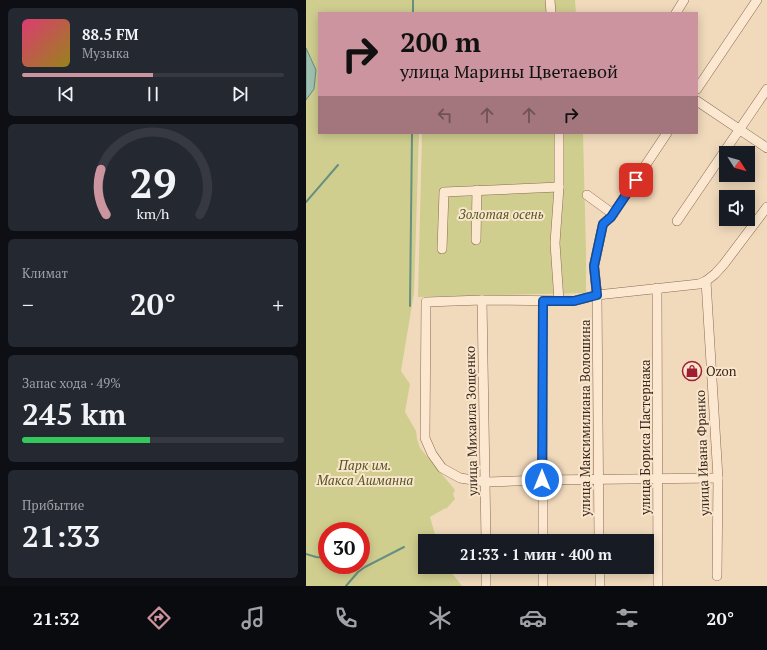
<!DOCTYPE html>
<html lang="ru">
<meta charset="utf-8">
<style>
body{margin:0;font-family:"PT Serif",serif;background:#242831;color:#f1f3f6;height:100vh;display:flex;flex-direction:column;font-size:15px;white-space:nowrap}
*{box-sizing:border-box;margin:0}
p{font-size:13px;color:#9ea1a6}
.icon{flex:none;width:22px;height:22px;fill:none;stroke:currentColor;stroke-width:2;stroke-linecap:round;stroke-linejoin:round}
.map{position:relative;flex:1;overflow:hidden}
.details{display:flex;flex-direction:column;gap:8px;padding:8px;background:#0d0f14;width:306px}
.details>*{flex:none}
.top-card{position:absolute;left:12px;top:12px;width:380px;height:122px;border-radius:0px;box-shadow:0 2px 10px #0003;background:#cc949e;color:#111;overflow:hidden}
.needle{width:26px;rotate:127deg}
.tools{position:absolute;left:413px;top:146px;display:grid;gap:8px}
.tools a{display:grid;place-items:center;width:36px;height:36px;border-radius:0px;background:#171b24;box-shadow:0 2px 10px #0003;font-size:20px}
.speed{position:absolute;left:12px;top:522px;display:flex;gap:8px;font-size:20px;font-weight:700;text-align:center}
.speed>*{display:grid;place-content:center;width:52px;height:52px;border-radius:50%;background:#171b24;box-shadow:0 2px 10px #0003;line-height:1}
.speed .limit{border:6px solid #d22;background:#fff;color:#111}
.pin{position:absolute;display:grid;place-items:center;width:34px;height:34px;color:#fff;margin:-17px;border-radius:8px;box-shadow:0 2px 6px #0006}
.me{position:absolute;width:44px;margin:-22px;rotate:0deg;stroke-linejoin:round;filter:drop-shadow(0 0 3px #0008)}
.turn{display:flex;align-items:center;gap:14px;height:84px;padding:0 16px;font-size:18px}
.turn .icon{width:52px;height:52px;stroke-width:2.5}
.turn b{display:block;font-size:28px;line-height:34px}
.lanes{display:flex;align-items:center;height:38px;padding:0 16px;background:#0003;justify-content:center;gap:20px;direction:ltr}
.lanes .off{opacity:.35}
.big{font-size:30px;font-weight:600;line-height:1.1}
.details .widget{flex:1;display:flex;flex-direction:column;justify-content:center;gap:6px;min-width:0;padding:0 14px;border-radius:6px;background:#242831}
.details .dial{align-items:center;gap:0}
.dial svg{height:104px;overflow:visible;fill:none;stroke:#363941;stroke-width:7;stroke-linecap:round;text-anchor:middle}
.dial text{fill:#f1f3f6;stroke:none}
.song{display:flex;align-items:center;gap:12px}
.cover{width:48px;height:48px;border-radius:6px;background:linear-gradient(135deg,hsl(340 70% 55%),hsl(50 70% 35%))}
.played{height:4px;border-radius:2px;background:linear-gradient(90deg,#cc949e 50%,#363941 50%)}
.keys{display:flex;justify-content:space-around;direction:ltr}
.heat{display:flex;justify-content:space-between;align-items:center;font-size:22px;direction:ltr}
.charge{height:6px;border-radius:3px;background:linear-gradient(90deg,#34c759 49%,#363941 0)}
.trip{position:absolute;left:112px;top:534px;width:236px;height:40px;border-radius:0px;background:#171b24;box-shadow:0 2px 10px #0003;font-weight:600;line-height:40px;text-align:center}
.tabs{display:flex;height:64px;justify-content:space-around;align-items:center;background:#090b0e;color:#9ea1a6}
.tabs .icon{width:28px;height:28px}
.tabs .selected{color:#cc949e}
.tabs b{font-size:18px;color:#f1f3f6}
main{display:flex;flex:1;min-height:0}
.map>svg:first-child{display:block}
</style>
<main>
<section class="details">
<div class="widget">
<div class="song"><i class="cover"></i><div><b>88.5 FM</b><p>Музыка</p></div></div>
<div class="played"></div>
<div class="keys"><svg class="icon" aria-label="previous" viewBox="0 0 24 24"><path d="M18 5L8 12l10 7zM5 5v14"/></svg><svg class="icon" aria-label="pause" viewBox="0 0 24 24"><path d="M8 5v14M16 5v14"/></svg><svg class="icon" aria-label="next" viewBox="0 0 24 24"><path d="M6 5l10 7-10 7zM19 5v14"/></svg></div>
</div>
<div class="widget dial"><svg viewBox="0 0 100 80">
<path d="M14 69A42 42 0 1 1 86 69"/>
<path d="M14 69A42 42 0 0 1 10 34" stroke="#cc949e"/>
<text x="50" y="56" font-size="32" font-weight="700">29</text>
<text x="50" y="72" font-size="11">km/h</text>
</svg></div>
<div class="widget"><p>Климат</p>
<div class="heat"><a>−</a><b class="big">20°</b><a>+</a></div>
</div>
<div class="widget"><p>Запас хода · 49%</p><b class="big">245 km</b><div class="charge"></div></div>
<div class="widget"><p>Прибытие</p><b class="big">21:33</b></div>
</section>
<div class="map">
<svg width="461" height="586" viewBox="0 0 461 586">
<rect width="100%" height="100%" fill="#f1dabc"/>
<g fill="#d0ce8f" fill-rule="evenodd">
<path d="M0,0H269L270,13H13V133H113L108,293L95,371L104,384L99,412L110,431L111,439L114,448L149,490L147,494L149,499L140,509L139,508L138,509L124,517L131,541H119V567L142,568L156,586H0ZM21,531H55V565H21Z"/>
<polygon points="116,133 277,133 280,251 280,293 112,297"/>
</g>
<polygon fill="#a0c2b3" stroke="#679080" points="0,48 10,70 8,89 0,100"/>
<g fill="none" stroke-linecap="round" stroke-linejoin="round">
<g stroke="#679080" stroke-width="2">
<polyline points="107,13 107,0"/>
<polyline points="0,202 32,165"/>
<polyline points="104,306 106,133"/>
<polyline points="0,554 10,557 21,558"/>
<polyline points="40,586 52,572 59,567 98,547"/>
</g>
<g stroke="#8a6954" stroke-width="10">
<g id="minor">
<polyline points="244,0 245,13"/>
<polyline points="370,13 378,0"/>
<polyline points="391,89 451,0"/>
<polyline points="391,101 461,148"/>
<polyline points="281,195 307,214"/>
<polyline points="371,221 461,89"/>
<polyline points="170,240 171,190"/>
<polyline points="136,249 138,192 253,187"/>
<polyline points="400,281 412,478 411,576"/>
<polyline points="351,288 352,586"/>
<polyline points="176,300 180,541"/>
<polyline points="253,301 249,243 253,187 253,133"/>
<polyline points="412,478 236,480 180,482 154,478 136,468 126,454 119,438 120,302 176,300 268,301 291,295 393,284 400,281 409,274 418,264 461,207"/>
<polyline points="237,541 237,301"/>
<polyline points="293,541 291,295 288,266 297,224 305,217 361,133"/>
<polyline points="180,567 180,586"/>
<polyline points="237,567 237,586"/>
<polyline points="294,567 294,586"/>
</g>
</g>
<use href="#minor" stroke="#fce8d0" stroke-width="9"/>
</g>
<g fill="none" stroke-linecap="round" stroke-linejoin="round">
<g stroke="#114b97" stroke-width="10">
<polyline id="route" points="236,480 237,301 268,301 291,295 288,266 297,224 305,217 330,180"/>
</g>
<use href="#route" stroke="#1a73e8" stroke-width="7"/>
</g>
<defs>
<g id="shop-ring" transform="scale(1)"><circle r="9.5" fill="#f8e5cc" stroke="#9e1f32" stroke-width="1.5"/><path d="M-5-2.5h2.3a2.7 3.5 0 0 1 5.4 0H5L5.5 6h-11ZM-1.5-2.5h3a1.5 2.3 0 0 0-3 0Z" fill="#9e1f32"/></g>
</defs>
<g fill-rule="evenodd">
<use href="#shop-ring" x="386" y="371"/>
</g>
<g text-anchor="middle" stroke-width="4" stroke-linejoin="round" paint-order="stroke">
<g font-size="13" font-style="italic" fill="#50561f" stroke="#f8e5cc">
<text x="195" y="219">Золотая осень</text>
<text x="59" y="470">Парк им.<tspan x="59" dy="15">Макса Ашманна</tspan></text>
</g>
<g font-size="13" fill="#38251a" stroke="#f8e5cc" text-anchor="start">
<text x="400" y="376">Ozon</text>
</g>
<g font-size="13" fill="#38251a" stroke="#f8e5cc">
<text transform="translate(279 418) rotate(-90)" y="5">улица Максимилиана Волошина</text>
<text transform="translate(165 421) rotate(-91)" y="5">улица Михаила Зощенко</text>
<text transform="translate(339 437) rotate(-90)" y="5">улица Бориса Пастернака</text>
<text transform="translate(396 453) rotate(-92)" y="5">улица Ивана Франко</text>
</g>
</g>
</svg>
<div class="tools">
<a><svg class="needle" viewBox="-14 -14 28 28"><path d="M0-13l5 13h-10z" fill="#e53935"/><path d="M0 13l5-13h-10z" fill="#9ea1a6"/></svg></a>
<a><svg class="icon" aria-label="sound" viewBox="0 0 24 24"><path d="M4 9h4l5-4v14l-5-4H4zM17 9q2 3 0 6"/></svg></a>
</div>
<div class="speed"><div class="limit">30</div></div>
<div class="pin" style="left:330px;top:180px;background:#d93025"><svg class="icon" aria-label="arrive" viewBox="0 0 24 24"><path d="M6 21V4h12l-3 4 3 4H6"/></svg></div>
<svg class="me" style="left:236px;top:480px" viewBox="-20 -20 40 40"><circle r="17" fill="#1a73e8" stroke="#fff" stroke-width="3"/><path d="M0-11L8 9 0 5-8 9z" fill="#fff"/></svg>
<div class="trip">21:33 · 1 мин · 400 m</div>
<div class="top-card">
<div class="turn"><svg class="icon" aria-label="right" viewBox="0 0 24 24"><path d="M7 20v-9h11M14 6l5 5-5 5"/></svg><div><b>200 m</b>улица Марины Цветаевой</div></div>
<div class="lanes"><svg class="icon off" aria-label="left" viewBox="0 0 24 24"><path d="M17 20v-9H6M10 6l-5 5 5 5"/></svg><svg class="icon off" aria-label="ahead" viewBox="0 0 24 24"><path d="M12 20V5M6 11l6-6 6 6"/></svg><svg class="icon off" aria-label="ahead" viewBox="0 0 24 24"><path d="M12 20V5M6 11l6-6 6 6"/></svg><svg class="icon" aria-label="right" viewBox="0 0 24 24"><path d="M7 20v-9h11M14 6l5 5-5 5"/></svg></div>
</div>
</div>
</main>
<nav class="tabs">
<b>21:32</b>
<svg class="icon selected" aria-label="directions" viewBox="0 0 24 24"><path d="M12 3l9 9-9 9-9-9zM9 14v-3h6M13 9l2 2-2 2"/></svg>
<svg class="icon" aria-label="music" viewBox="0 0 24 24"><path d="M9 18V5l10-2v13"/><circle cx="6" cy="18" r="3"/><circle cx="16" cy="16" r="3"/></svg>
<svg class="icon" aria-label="phone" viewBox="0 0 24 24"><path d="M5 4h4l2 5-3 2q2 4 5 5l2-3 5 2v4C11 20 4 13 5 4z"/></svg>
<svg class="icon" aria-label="climate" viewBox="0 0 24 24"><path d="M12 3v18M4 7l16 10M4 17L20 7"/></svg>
<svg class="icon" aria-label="car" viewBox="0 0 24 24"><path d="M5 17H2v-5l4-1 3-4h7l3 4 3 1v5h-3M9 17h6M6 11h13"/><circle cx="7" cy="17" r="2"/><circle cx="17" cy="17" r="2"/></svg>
<svg class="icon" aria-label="filters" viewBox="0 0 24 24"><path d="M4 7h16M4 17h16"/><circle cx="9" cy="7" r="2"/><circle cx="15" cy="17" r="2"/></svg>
<b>20°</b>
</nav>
